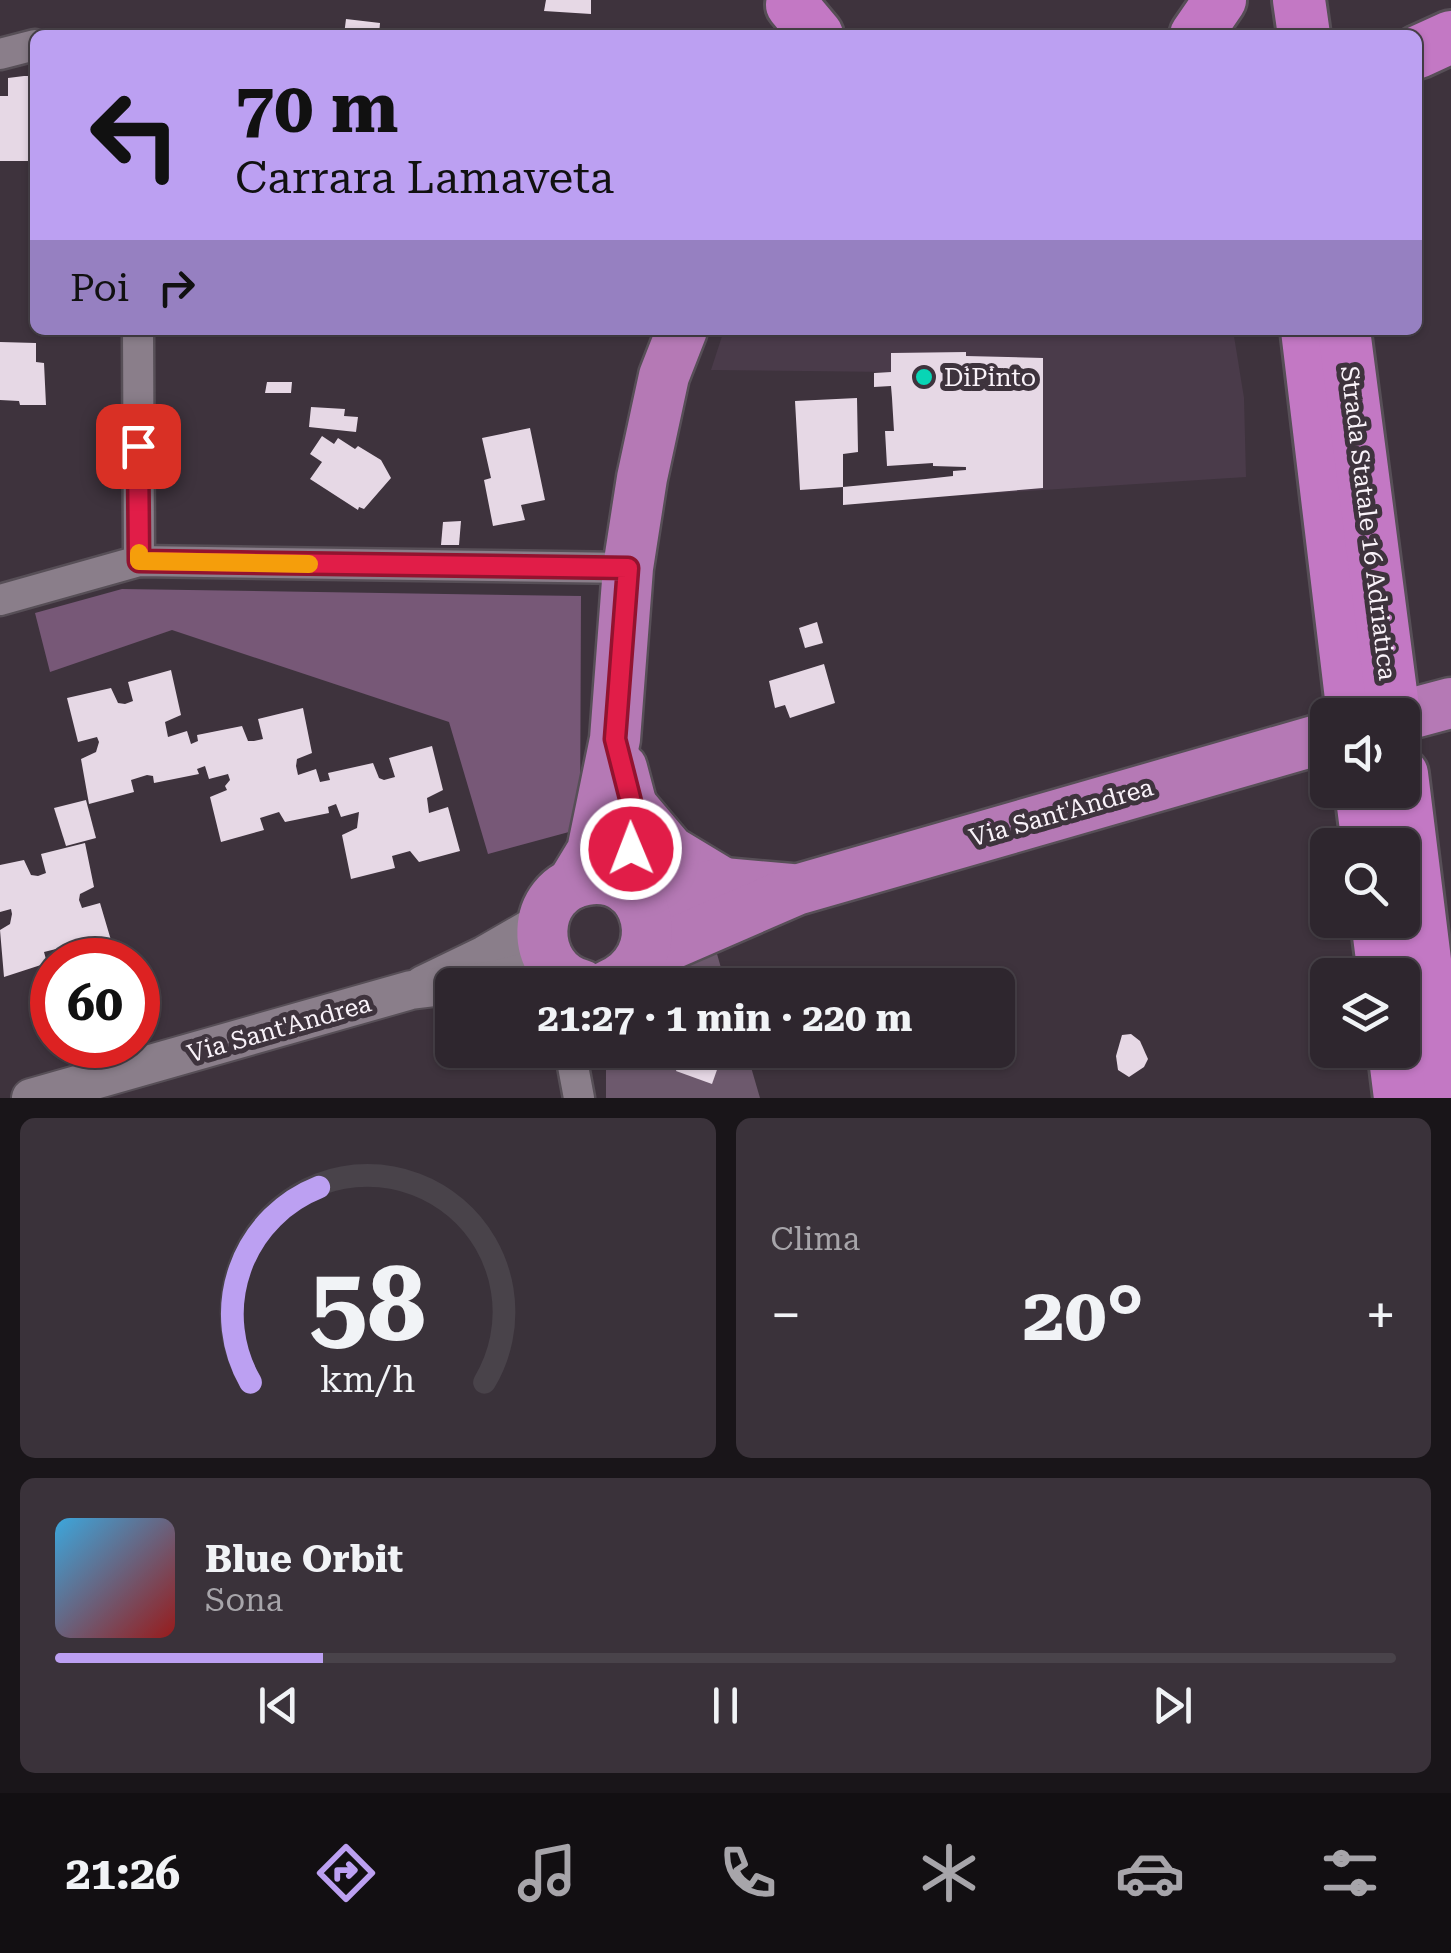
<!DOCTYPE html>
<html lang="it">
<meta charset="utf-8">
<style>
body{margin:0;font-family:"Roboto Serif",serif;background:#3a323a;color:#f1f3f6;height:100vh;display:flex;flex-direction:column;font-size:38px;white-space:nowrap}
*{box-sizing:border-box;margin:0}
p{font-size:32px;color:#a7a5aa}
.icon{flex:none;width:55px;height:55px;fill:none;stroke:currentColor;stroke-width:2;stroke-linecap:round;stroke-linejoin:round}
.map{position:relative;height:1098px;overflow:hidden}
.sheet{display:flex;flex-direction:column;gap:20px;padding:20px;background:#191519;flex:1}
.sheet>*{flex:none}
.banner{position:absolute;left:30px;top:30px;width:1392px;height:305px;border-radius:15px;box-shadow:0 2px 8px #0004,0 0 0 2px #49434a;background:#bca0f2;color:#111;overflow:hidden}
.tools{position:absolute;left:1310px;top:698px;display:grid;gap:20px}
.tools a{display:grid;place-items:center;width:110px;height:110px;border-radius:15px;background:#2e262e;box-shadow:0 2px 8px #0004,0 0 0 2px #49434a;font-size:50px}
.speed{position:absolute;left:30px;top:938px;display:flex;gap:20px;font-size:50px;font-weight:700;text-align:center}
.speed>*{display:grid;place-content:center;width:130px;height:130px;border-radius:50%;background:#2e262e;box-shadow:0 2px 8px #0004,0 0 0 2px #49434a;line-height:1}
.speed .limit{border:15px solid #d22;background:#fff;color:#111}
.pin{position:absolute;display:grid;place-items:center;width:85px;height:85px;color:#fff;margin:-42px;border-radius:20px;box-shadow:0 5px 15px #0006}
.me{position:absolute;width:110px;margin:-55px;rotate:359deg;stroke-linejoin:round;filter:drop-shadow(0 0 8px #0008)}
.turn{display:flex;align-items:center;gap:35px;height:210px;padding:0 40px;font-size:45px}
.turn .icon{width:130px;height:130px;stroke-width:2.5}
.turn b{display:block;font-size:70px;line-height:85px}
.then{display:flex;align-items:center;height:95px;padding:0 40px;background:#0003;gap:20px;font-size:38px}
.big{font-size:75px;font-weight:700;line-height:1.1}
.sheet .tile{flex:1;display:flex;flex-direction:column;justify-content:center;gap:15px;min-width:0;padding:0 35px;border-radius:15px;background:#3a323a}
.sheet .dial{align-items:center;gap:0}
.dial svg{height:260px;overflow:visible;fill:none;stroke:#49434a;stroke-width:7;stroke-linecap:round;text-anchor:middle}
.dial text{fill:#f1f3f6;stroke:none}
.song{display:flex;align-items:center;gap:30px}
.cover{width:120px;height:120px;border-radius:15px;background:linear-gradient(135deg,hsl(200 70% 55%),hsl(0 70% 35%))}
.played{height:10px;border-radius:5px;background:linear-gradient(90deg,#bca0f2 20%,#49434a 20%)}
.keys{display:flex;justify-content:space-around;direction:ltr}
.heat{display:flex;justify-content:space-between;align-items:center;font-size:55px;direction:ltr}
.sheet .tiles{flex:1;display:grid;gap:20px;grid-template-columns:1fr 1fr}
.tile:last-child{grid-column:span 2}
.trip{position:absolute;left:435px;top:968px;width:580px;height:100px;border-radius:15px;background:#2e262e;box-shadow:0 2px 8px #0004,0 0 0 2px #49434a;font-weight:700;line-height:100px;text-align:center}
.menu{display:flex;height:160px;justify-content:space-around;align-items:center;background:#120f12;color:#a7a5aa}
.menu .icon{width:70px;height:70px}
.menu .on{color:#bca0f2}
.menu b{font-size:45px;color:#f1f3f6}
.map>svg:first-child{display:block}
</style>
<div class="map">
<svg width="1451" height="1098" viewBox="0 0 1451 1098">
<rect width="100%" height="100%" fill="#3e333d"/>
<polygon fill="#4a3b4a" points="724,330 1233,330 1244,398 1246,477 967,495 965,467 933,466 932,463 895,465 891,372 711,370"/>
<g fill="#6d596d">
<polygon points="715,947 726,985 634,985"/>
<polygon points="606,1050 746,1050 760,1098 606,1098"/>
</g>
<polygon fill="#775877" points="122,589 581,596 580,829 488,854 449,722 172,630 50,672 35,613"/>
<g fill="#e6d8e5">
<polygon points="546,0 591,0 591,14 544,11"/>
<polygon points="346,19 380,23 379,35 344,35"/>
<polygon points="24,76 35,76 35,161 0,161 0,96 8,96 8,78"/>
<polygon points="0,342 36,343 36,362 44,363 46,405 20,405 19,401 0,400"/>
<polygon points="966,352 966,356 1043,358 1043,488 843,505 843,487 926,479 953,476 953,471 966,470 966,467 933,466 933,463 887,466 885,431 894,431 892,398 891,386 874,387 874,373 891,372 891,353"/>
<polygon points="267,382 292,382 291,393 265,393"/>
<polygon points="857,398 858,452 843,454 843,487 800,490 795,401"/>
<polygon points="311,407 345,409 344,416 358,417 356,432 309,427"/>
<polygon points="530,428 545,500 521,505 525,520 493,526 484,480 491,478 482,438"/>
<polygon points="322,436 334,444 338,438 355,449 358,446 381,460 391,478 364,509 359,507 358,510 310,479 322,462 310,454"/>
<polygon points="461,521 459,545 441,545 443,522"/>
<polygon points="817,622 823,643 805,648 799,628"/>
<polygon points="824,664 835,703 790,718 785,705 775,708 769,681"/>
<polygon points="171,670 181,715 165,722 168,737 187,731 191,744 198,741 197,735 242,726 248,741 254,741 263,739 258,719 303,708 312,753 297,759 296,766 298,775 316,769 320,782 330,780 328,773 373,763 379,778 384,780 395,777 389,758 432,746 443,790 427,798 429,813 448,807 460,851 419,862 410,851 392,856 395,868 351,879 342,835 357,828 359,812 341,817 336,804 328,807 329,813 285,822 279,812 260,818 264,830 221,842 210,797 227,790 225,786 230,780 228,774 209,779 205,766 197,769 199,774 154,783 153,776 147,775 131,780 134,792 89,804 81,759 96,752 99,742 97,737 78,742 67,698 111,688 118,703 125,704 133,701 128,682"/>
<polygon points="86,800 96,838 66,846 54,808"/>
<polygon points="85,843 94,887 80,894 79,900 82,908 100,903 113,947 75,957 74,954 68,955 64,947 44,952 47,963 4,977 0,930 10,924 12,914 11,909 0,912 0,865 24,860 31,875 38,876 46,873 41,854"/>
<polygon points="1131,1034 1140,1041 1148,1059 1144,1067 1129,1077 1118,1070 1116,1056 1122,1035"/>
<polygon points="683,1050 724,1050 712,1084 676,1071"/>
</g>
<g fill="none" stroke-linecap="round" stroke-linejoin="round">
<g stroke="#574f57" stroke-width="35">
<g id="minor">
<polyline points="0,54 35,45"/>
<polyline points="138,330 139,561"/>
<polyline points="0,600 139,561 628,568"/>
<polyline points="570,1050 579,1098"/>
</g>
</g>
<g stroke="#574f57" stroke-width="42">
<g id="tertiary">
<polyline points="423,985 485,955 542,922"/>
<polyline points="456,985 495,980 552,965"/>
<polyline points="31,1098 411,990 452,985"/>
</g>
</g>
<g stroke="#574f57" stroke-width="55">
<g id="primary">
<polyline points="1402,716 1451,703"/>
<polyline points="622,768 632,806 627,889"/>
<polyline points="632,806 670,851 723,883"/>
<polyline points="572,884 592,851 615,739 628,568 642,478 664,376 682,330"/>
<polyline points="639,902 723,883 791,889"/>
<polyline points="644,956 796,890 1328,737"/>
<path d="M582,985C528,971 529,889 586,880C651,869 672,959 609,985"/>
</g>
</g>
<g stroke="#574f57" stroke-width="58">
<g id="trunk">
<polyline points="1299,0 1304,35"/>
<polyline points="792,5 817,35"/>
<polyline points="1196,35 1220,0"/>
<polyline points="1418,52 1451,37"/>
<polyline points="1307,330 1353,715"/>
<polyline points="1344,330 1394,715"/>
<polyline points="1402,774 1442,1098"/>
<polyline points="1361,790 1368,845"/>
<polyline points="1377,920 1384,975"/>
<polyline points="1394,1050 1400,1098"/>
</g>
</g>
<use href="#minor" stroke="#8a7e8a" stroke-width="30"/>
<use href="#tertiary" stroke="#8a7e8a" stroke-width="38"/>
<use href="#primary" stroke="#b579b5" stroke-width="50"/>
<use href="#trunk" stroke="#c378c4" stroke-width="52"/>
</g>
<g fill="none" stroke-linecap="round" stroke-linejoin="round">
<g stroke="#92132f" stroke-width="25">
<polyline id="route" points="138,446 139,561 628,568 615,739 632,806 631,849"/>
</g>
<use href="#route" stroke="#e11d48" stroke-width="18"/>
<polyline stroke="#f59e0b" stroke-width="18" points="139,553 139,561 309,564"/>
</g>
<circle fill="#08d5b5" stroke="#3e333d" stroke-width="4" cx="924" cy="377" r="10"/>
<g text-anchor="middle" stroke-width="10" stroke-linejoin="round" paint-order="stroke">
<g font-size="25" fill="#f9f2f9" stroke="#3e333d" text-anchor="start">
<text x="944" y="386">DiPinto</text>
</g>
<g font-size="25" fill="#f9f2f9" stroke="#3e333d">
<text transform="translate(1369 523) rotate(83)" y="9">Strada Statale 16 Adriatica</text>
<text transform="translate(1061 812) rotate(-16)" y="9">Via Sant'Andrea</text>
<text transform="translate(279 1028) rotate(-16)" y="9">Via Sant'Andrea</text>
</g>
</g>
</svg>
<div class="tools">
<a><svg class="icon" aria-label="sound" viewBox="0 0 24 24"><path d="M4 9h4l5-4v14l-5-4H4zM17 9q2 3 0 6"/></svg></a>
<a><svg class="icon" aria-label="search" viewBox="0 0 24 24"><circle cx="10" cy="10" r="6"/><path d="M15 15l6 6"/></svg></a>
<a><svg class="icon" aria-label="layers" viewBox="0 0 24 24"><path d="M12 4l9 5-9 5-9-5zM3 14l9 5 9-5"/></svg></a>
</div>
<div class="speed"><div class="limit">60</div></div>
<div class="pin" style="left:138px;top:446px;background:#d93025"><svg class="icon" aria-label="arrive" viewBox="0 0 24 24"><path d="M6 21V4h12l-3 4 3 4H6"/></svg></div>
<svg class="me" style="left:631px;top:849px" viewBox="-20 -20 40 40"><circle r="17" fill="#e11d48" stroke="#fff" stroke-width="3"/><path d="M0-11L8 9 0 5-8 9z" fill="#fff"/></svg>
<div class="trip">21:27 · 1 min · 220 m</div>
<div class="banner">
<div class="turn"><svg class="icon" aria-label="left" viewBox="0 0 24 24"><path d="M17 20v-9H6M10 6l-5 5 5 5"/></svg><div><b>70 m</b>Carrara Lamaveta</div></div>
<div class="then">Poi<svg class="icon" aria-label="right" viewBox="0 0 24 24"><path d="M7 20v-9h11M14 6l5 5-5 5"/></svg></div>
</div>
</div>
<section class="sheet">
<div class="tiles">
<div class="tile dial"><svg viewBox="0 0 100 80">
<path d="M14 69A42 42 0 1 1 86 69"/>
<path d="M14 69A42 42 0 0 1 35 9" stroke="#bca0f2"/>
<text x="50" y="56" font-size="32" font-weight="700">58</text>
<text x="50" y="72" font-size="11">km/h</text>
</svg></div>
<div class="tile"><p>Clima</p>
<div class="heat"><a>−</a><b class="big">20°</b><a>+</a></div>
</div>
<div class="tile">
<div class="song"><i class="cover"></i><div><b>Blue Orbit</b><p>Sona</p></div></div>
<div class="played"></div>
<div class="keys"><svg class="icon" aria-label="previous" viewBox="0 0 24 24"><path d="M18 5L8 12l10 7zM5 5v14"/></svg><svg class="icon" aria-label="pause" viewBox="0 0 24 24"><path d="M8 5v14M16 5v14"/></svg><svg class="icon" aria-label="next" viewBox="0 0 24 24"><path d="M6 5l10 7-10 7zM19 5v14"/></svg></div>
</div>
</div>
</section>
<nav class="menu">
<b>21:26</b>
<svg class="icon on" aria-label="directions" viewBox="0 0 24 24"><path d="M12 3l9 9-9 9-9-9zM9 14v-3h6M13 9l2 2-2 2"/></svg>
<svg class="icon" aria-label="music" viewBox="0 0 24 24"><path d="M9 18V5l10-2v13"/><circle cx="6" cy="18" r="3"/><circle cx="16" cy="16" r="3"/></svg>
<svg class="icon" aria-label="phone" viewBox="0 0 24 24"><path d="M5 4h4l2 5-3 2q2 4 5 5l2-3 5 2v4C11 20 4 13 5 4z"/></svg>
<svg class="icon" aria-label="climate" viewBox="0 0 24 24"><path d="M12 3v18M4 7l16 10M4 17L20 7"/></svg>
<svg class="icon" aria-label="car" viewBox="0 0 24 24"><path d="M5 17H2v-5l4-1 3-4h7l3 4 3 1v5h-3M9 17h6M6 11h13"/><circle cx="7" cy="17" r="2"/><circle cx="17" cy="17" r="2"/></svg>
<svg class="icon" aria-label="filters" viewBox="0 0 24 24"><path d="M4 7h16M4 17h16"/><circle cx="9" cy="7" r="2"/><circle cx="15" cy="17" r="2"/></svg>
</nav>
